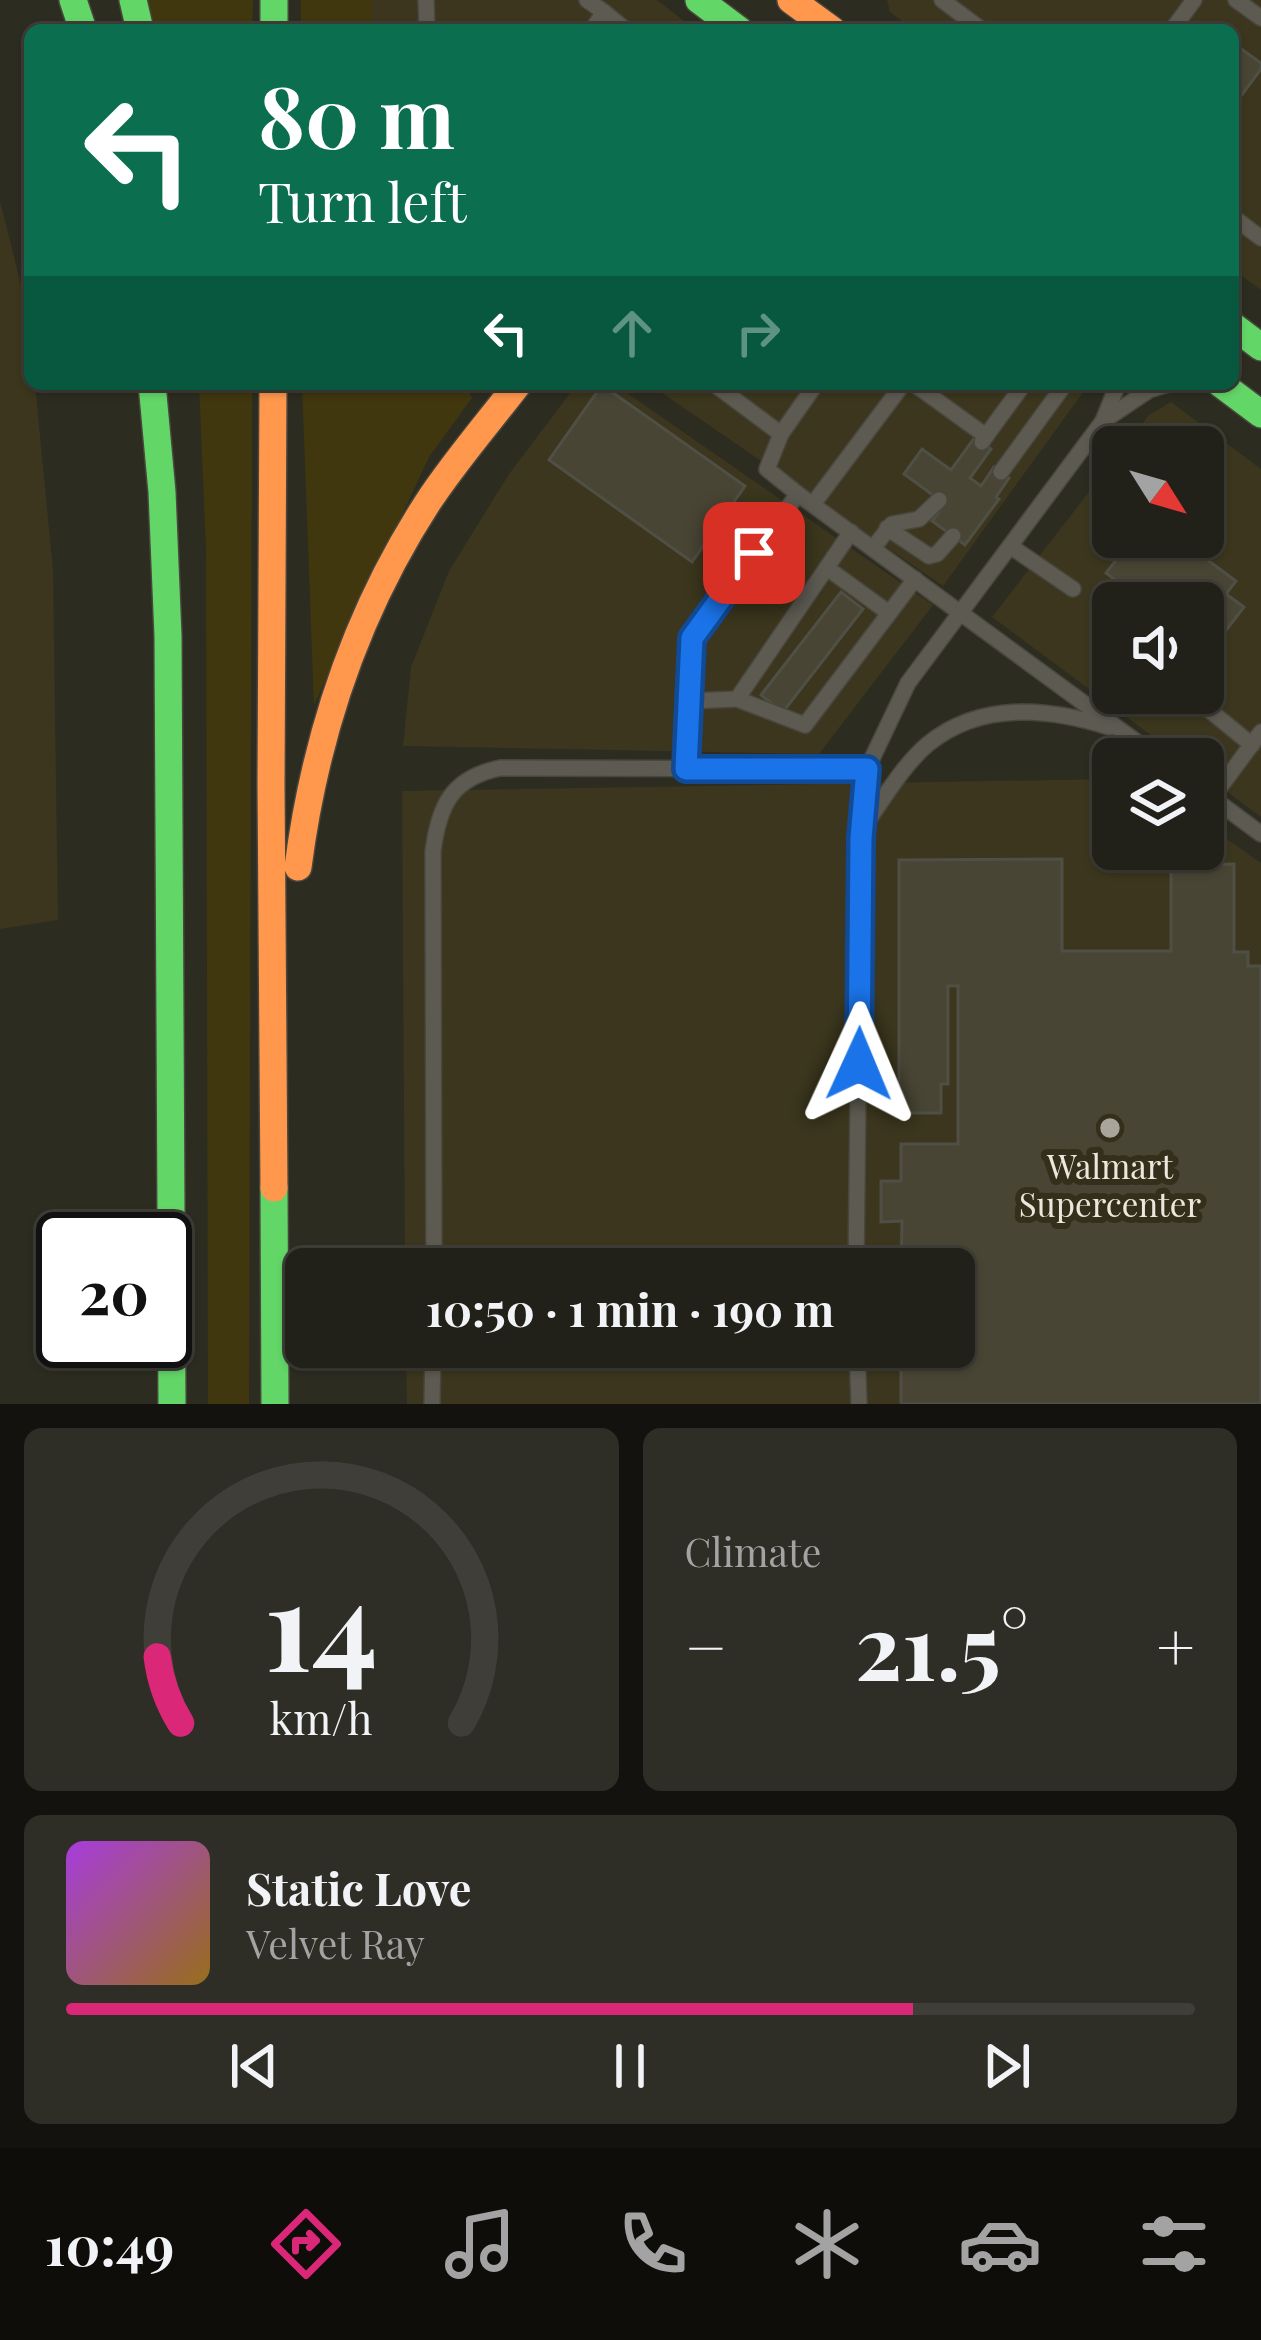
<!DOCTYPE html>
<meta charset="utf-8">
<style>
body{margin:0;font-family:"Playfair Display",serif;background:#2e2e26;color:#f1f3f6;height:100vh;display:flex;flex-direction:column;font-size:45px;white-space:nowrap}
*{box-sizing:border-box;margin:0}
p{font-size:39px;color:#a2a3a2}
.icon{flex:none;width:66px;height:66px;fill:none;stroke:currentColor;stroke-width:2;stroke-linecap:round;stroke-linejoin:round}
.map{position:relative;height:1404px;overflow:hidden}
.sheet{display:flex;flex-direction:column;gap:24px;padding:24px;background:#13120e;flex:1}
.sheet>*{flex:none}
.hud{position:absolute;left:24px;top:24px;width:1215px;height:366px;border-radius:18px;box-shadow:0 3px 9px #0004,0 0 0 3px #3f3e38;background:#0b6e4f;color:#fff;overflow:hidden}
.needle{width:78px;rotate:127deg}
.controls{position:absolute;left:1092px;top:426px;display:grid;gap:24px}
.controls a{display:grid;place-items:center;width:132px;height:132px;border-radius:18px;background:#222119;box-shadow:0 3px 9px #0004,0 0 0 3px #3f3e38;font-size:60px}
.speed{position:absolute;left:36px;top:1212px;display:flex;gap:24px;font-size:60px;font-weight:700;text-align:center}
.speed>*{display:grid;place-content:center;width:156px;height:156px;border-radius:50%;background:#222119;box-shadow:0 3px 9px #0004,0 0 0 3px #3f3e38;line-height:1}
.speed .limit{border:6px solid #111;border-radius:18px;background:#fff;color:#111}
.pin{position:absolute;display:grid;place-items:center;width:102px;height:102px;color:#fff;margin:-51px;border-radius:24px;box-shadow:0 6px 18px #0006}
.me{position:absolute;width:132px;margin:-66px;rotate:1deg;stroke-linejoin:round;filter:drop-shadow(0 0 9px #0008)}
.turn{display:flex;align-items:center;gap:42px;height:252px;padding:0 36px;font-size:54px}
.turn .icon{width:156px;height:156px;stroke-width:2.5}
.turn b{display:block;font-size:84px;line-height:102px}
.lanes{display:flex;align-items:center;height:114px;padding:0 36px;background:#0003;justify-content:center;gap:60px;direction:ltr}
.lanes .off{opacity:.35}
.big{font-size:90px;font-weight:700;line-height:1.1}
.sheet .tile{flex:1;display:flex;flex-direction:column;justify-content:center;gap:18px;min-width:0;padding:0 42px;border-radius:18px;background:#2e2e26}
.sheet .dial{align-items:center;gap:0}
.dial svg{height:312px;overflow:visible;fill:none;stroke:#3f3e38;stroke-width:7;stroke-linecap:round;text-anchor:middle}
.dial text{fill:#f1f3f6;stroke:none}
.song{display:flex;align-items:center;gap:36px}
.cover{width:144px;height:144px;border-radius:18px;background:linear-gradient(135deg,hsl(280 70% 55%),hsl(40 70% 35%))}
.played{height:12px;border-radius:6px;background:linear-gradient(90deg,#db2777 75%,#3f3e38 75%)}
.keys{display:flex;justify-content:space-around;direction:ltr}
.heat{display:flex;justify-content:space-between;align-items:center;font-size:66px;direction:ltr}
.sheet .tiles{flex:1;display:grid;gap:24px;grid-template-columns:1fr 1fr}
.tile:last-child{grid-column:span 2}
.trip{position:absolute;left:285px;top:1248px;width:690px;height:120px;border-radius:18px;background:#222119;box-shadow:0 3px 9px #0004,0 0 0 3px #3f3e38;font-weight:700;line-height:120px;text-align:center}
.dock{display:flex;height:192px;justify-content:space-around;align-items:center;background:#0e0d0a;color:#a2a3a2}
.dock .icon{width:84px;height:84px}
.dock .on{color:#db2777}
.dock b{font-size:54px;color:#f1f3f6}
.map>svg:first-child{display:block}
</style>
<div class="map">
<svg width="1261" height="1404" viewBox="0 0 1261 1404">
<rect width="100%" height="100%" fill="#2d2c21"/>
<g fill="#3b361d" fill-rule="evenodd">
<polygon points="372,0 657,0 696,30 372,30"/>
<polygon points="887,0 1261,0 1261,290 1233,269 1233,30 914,30 890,12"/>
<polygon points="0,201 28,313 30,384 35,384 53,570 58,920 0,929"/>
<polygon points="577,384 614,384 933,605 819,754 403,746 411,667 449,571 509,474"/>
<polygon points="649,384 1089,384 943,586"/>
<path d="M1171,402L1261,469V817L1203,774V759H1183L992,617L1113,461V537H1203V447H1124L1149,415ZM1113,603H1203V693H1113Z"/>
<polygon points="1113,779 1113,849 1203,849 1203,822 1261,863 1261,1404 407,1404 406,1347 954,1347 954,1269 405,1269 402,791"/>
</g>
<g fill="#40370f">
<polygon points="141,0 253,0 252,30 149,30"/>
<rect x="301" y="0" width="71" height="30"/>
<polygon points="199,384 252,384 249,1404 208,1404 206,548"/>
<polygon points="302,384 464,384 472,398 429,457 314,705"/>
</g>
<g fill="#484534" stroke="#504f46" stroke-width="3">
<polygon points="1233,43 1261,63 1261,69 1233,107"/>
<polygon points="602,385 745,486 692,562 549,460"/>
<polygon points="975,437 991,449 970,478 981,486 994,467 1009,478 996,497 999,499 965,545 932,521 945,504 904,474 922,449 951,470"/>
<polygon points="1134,537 1153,537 1181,559 1190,547 1236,581 1226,594 1244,607 1203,660 1203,603 1146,603 1106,573"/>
<polygon points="841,592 863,609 783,712 761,695"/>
<polygon points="1062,859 1062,951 1171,951 1171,865 1234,864 1234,952 1248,952 1248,966 1261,966 1261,1404 901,1404 901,1347 954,1347 954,1269 901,1269 902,1221 881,1222 881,1181 901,1181 901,1144 958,1144 958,986 948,986 948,1084 941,1084 941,1113 899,1113 899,860"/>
</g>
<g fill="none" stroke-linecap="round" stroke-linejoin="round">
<g stroke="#48463d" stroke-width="18">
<g id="lane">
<polyline points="426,0 427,30"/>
<polyline points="587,0 604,12 592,30"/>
<polyline points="942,0 982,30"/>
<polyline points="1236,0 1261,18"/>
<polyline points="604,12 626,30"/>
<polyline points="1172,30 1194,0"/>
<polyline points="1233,217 1261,238"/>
<polyline points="714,384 781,434"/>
<polyline points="914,384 986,436 982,442"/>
<polyline points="1106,419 1149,390 1169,384"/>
<polyline points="986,436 1024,384"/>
<polyline points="1001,472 1065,384"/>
<polyline points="798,494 767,469 781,434 816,384"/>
<polyline points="813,504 903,384"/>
<polyline points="887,528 929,556 937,554 953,536"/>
<polyline points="1010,546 1073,589"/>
<polyline points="873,548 892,524 919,519 939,500"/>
<polyline points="827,568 889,613"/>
<polyline points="737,699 805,725 915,579"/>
<polyline points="689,701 737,699 851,532"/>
<polyline points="1208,709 1252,745"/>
<polyline points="686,769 692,638 798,494 1160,759"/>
<polyline points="1203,791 1261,834"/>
<polyline points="1212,798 1261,732"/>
<path d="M864,826C884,799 902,766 928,744C981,701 1048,708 1109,727"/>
<path d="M434,1269L433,851C439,805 452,778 500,768L867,769"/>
<polyline points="856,1269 861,838 867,769 908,683 1103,421 1118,384"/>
<polyline points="857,1347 859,1404"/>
<polyline points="432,1404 433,1347"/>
</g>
</g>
<g stroke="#48463d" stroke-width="30">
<g id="fast">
<polyline points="73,0 83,30"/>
<polyline points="133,0 140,30"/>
<polyline points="274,0 274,30"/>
<polyline points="699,0 739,30"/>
<polyline points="1233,326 1261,347"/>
<polyline points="152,384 162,492 168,636 172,1404"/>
<polyline points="1221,384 1261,414"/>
<polyline points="274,1188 275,1404"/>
</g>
</g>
<g stroke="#48463d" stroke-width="30">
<g id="slow">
<polyline points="791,0 832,30"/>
<polyline points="273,384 271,784 274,1188"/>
<path d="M298,867C315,736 356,613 428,502C455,461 488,423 518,384"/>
</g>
</g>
<use href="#lane" stroke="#5c5a51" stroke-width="15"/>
<use href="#fast" stroke="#63d668" stroke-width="27"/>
<use href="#slow" stroke="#ff974d" stroke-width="27"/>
</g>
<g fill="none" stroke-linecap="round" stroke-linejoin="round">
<g stroke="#114b97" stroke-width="30">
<polyline id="route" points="754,553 692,638 686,769 867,769 861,838 859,1064"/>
</g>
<use href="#route" stroke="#1a73e8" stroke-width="21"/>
</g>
<circle fill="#a8a69b" stroke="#332f1b" stroke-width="4.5" cx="1110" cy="1128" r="12"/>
<g text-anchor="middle" stroke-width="12" stroke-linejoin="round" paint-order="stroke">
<g font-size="33" fill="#eae8dc" stroke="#332f1b">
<text x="1110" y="1179">Walmart<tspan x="1110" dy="38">Supercenter</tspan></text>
</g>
</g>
</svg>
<div class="controls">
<a><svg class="needle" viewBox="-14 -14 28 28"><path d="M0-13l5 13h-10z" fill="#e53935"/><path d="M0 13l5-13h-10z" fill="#a2a3a2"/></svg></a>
<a><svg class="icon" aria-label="sound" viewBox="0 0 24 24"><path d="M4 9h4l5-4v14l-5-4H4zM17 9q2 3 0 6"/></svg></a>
<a><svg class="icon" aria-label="layers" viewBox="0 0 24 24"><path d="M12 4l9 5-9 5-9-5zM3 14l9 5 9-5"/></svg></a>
</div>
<div class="speed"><div class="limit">20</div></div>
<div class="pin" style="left:754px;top:553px;background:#d93025"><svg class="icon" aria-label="arrive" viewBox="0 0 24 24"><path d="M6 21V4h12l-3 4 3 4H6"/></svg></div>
<svg class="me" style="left:859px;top:1064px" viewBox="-20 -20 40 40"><path d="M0-17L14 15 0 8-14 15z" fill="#1a73e8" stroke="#fff" stroke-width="4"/></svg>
<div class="trip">10:50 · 1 min · 190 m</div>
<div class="hud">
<div class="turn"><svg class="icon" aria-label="left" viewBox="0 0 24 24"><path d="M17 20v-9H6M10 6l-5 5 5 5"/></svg><div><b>80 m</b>Turn left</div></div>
<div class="lanes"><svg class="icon" aria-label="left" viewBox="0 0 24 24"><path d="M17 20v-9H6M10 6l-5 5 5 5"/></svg><svg class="icon off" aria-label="ahead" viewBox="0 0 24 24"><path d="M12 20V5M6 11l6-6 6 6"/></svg><svg class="icon off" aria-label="right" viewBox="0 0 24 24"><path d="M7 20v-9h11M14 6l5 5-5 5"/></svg></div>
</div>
</div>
<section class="sheet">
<div class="tiles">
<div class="tile dial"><svg viewBox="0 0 100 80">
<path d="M14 69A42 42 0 1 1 86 69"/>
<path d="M14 69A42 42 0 0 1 8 52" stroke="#db2777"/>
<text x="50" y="56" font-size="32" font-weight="700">14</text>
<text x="50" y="72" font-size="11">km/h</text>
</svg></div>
<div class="tile"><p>Climate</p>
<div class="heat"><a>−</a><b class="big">21.5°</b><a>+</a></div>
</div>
<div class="tile">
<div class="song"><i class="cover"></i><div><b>Static Love</b><p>Velvet Ray</p></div></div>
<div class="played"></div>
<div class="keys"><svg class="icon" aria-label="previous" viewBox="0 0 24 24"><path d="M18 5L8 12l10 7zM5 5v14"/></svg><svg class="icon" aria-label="pause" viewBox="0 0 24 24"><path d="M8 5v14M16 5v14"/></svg><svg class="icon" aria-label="next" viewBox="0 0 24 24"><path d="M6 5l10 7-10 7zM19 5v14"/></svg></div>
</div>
</div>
</section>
<nav class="dock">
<b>10:49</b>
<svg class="icon on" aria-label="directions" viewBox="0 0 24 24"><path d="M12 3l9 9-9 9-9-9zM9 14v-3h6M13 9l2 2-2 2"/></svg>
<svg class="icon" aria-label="music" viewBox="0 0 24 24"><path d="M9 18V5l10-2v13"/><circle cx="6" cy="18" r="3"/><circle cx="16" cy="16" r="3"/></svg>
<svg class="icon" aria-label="phone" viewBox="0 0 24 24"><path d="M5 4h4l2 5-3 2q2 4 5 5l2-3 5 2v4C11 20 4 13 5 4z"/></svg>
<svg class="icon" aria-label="climate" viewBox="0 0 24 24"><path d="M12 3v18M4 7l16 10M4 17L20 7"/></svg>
<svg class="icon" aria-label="car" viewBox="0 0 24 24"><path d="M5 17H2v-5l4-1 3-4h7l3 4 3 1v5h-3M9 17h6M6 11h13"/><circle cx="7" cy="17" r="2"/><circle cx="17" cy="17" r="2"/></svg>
<svg class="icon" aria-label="filters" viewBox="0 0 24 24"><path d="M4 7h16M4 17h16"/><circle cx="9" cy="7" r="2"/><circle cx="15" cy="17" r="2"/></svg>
</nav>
